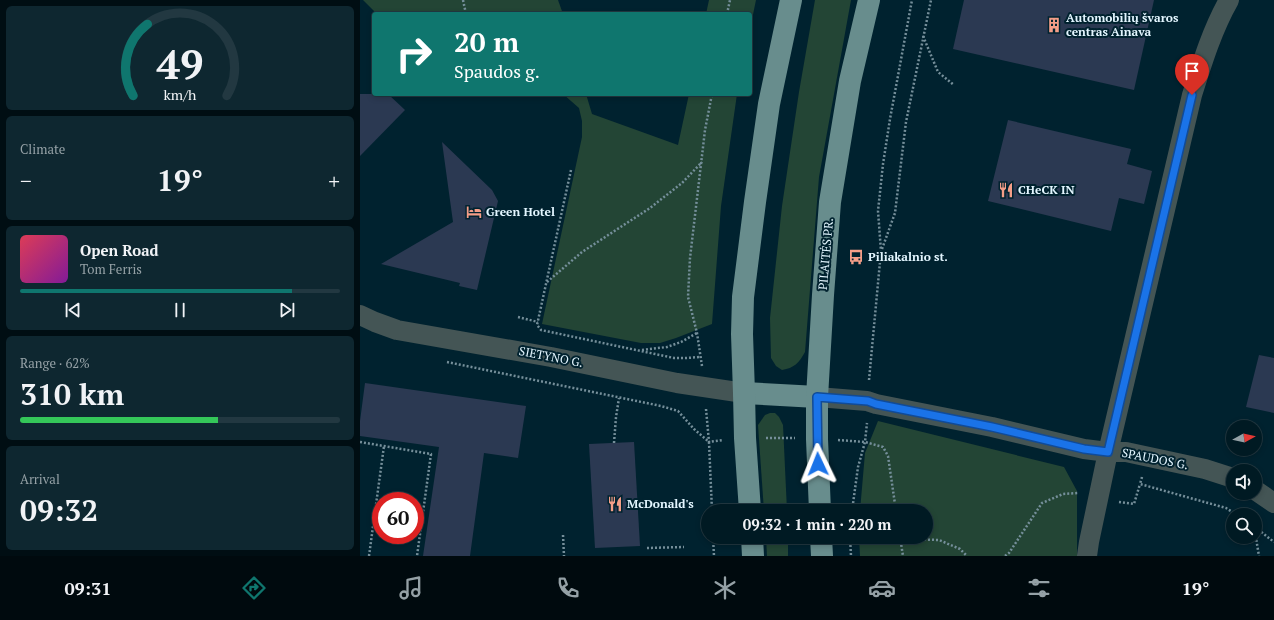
<!DOCTYPE html>
<meta charset="utf-8">
<style>
body{margin:0;font-family:"PT Serif",serif;background:#0e2730;color:#f1f3f6;height:100vh;display:flex;flex-direction:column;font-size:15px;white-space:nowrap}
*{box-sizing:border-box;margin:0}
p{font-size:13px;color:#95a1a6}
.icon{flex:none;width:22px;height:22px;fill:none;stroke:currentColor;stroke-width:2;stroke-linecap:round;stroke-linejoin:round}
.map{position:relative;flex:1;overflow:hidden}
.panel{display:flex;flex-direction:column;gap:6px;padding:6px;background:#000e13;width:360px}
.panel>*{flex:none}
.guide{position:absolute;left:12px;top:12px;width:380px;height:84px;border-radius:4px;box-shadow:0 2px 6px #0003,0 0 0 1px #223841;background:#0f766e;color:#fff;overflow:hidden}
.needle{width:26px;rotate:82deg}
.buttons{position:absolute;left:866px;top:420px;display:grid;gap:8px}
.buttons a{display:grid;place-items:center;width:36px;height:36px;border-radius:50%;background:#001a23;box-shadow:0 2px 6px #0003,0 0 0 1px #223841;font-size:20px}
.speed{position:absolute;left:12px;top:492px;display:flex;gap:8px;font-size:20px;font-weight:700;text-align:center}
.speed>*{display:grid;place-content:center;width:52px;height:52px;border-radius:50%;background:#001a23;box-shadow:0 2px 6px #0003,0 0 0 1px #223841;line-height:1}
.speed .limit{border:6px solid #d22;background:#fff;color:#111}
.pin{position:absolute;display:grid;place-items:center;width:34px;height:34px;color:#fff;margin:-41px -17px;border-radius:50% 50% 50% 0;rotate:-45deg;box-shadow:0 0 4px #0007}
.pin .icon{rotate:45deg}
.me{position:absolute;width:44px;margin:-22px;rotate:358deg;stroke-linejoin:round;filter:drop-shadow(0 0 3px #0008)}
.turn{display:flex;align-items:center;gap:14px;height:84px;padding:0 16px;font-size:18px}
.turn .icon{width:52px;height:52px;stroke-width:2.5}
.turn b{display:block;font-size:28px;line-height:34px}
.big{font-size:30px;font-weight:700;line-height:1.1}
.panel .tile{flex:1;display:flex;flex-direction:column;justify-content:center;gap:6px;min-width:0;padding:0 14px;border-radius:6px;background:#0e2730}
.panel .dial{align-items:center;gap:0}
.dial svg{height:104px;overflow:visible;fill:none;stroke:#223841;stroke-width:7;stroke-linecap:round;text-anchor:middle}
.dial text{fill:#f1f3f6;stroke:none}
.song{display:flex;align-items:center;gap:12px}
.cover{width:48px;height:48px;border-radius:6px;background:linear-gradient(135deg,hsl(350 70% 55%),hsl(290 70% 35%))}
.played{height:4px;border-radius:2px;background:linear-gradient(90deg,#0f766e 85%,#223841 85%)}
.keys{display:flex;justify-content:space-around;direction:ltr}
.heat{display:flex;justify-content:space-between;align-items:center;font-size:22px;direction:ltr}
.charge{height:6px;border-radius:3px;background:linear-gradient(90deg,#34c759 62%,#223841 0)}
.trip{position:absolute;left:341px;top:504px;width:232px;height:40px;border-radius:20px;background:#001a23;box-shadow:0 2px 6px #0003,0 0 0 1px #223841;font-weight:700;line-height:40px;text-align:center}
.menu{display:flex;height:64px;justify-content:space-around;align-items:center;background:#000a0e;color:#95a1a6}
.menu .icon{width:28px;height:28px}
.menu .on{color:#0f766e}
.menu b{font-size:18px;color:#f1f3f6}
main{display:flex;flex:1;min-height:0}
.map>svg:first-child{display:block}
</style>
<main>
<section class="panel">
<div class="tile dial"><svg viewBox="0 0 100 80">
<path d="M14 69A42 42 0 1 1 86 69"/>
<path d="M14 69A42 42 0 0 1 25 14" stroke="#0f766e"/>
<text x="50" y="56" font-size="32" font-weight="700">49</text>
<text x="50" y="72" font-size="11">km/h</text>
</svg></div>
<div class="tile"><p>Climate</p>
<div class="heat"><a>−</a><b class="big">19°</b><a>+</a></div>
</div>
<div class="tile">
<div class="song"><i class="cover"></i><div><b>Open Road</b><p>Tom Ferris</p></div></div>
<div class="played"></div>
<div class="keys"><svg class="icon" aria-label="previous" viewBox="0 0 24 24"><path d="M18 5L8 12l10 7zM5 5v14"/></svg><svg class="icon" aria-label="pause" viewBox="0 0 24 24"><path d="M8 5v14M16 5v14"/></svg><svg class="icon" aria-label="next" viewBox="0 0 24 24"><path d="M6 5l10 7-10 7zM19 5v14"/></svg></div>
</div>
<div class="tile"><p>Range · 62%</p><b class="big">310 km</b><div class="charge"></div></div>
<div class="tile"><p>Arrival</p><b class="big">09:32</b></div>
</section>
<div class="map">
<svg width="914" height="556" viewBox="0 0 914 556">
<rect width="100%" height="100%" fill="#00222f"/>
<g fill="#234535">
<polygon points="3,0 198,0 203,14 17,14"/>
<polygon points="349,0 396,0 390,29 390,14 346,14"/>
<path d="M455,0H491L459,177L445,352C439,363 434,368 422,370L416,366L411,358L410,318L422,206L439,92Z"/>
<polygon points="203,94 226,94 232,114 318,145 329,94 377,94 361,206 352,324 316,338 300,343 281,343 182,324 222,137 222,121 219,108"/>
<polygon points="410,413 415,413 419,417 423,425 427,511 404,511 398,425 405,415"/>
<polygon points="518,421 704,467 717,491 717,556 500,556 499,537 566,537 566,511 500,511 505,453"/>
<polygon points="406,537 428,537 428,556 407,556"/>
</g>
<g fill="#2b3952">
<polygon points="604,0 794,0 774,90 593,49"/>
<polygon points="0,94 28,94 45,110 0,156"/>
<polygon points="648,120 771,149 767,164 792,171 784,204 759,198 751,231 628,201"/>
<polygon points="82,142 132,190 138,201 117,290 99,286 100,283 21,264 93,222"/>
<polygon points="899,355 914,358 914,413 886,407"/>
<polygon points="5,383 166,406 158,458 124,453 110,556 63,556 79,447 0,436 0,421"/>
<polygon points="274,442 280,546 235,548 229,444"/>
</g>
<g fill="none" stroke-linecap="round" stroke-linejoin="round">
<g stroke="#758f9a" stroke-width="2.5" stroke-dasharray="2 2" stroke-linecap="butt">
<polyline points="103,0 106,14"/>
<polyline points="367,14 370,0"/>
<polyline points="563,36 578,72 594,85"/>
<polyline points="211,170 177,325 181,330 314,358 326,358 340,357"/>
<polyline points="522,249 535,213 546,122 571,0"/>
<polyline points="187,282 222,252 290,208 322,183 342,162"/>
<polyline points="158,317 178,322"/>
<polyline points="282,350 307,347 321,342 337,333"/>
<polyline points="87,362 301,406 318,411 334,429 349,442 352,511"/>
<polyline points="342,366 337,333 328,297 330,258 345,130 352,94"/>
<polyline points="509,380 521,251 518,211 523,164 530,119 552,0"/>
<polyline points="346,409 349,442 363,440"/>
<polyline points="406,438 435,438"/>
<polyline points="478,440 505,442 523,447 528,456 536,511"/>
<polyline points="0,442 71,454 57,556"/>
<polyline points="254,443 256,417 259,398"/>
<polyline points="782,477 780,484 866,508 877,515"/>
<polyline points="759,502 774,504 780,484"/>
<polyline points="492,511 498,467 505,442 507,423"/>
<polyline points="55,516 63,517"/>
<polyline points="895,527 914,542"/>
<polyline points="895,532 899,556"/>
<polyline points="203,535 204,556"/>
<polyline points="353,537 354,556"/>
<polyline points="490,537 491,556"/>
<polyline points="540,537 543,556"/>
<polyline points="540,539 579,540 600,549 607,556"/>
<polyline points="287,548 324,547"/>
<polyline points="9,556 24,446"/>
<polyline points="645,556 649,553 682,503 703,494 718,493"/>
</g>
<g stroke="#455" stroke-width="20">
<polyline points="0,315 15,322 37,330 191,357 317,383 384,393"/>
<polyline points="457,397 507,401 516,404 632,427 724,449 748,452 766,452 845,469 873,478"/>
<polyline points="895,490 914,503"/>
<path d="M727,556L729,542L748,452L832,95C842,63 852,30 869,0"/>
</g>
<g stroke="#688d8d" stroke-width="22">
<polyline points="384,393 457,397"/>
<polyline points="390,511 385,438 384,393 382,334 383,297 395,202 409,104 431,0"/>
<polyline points="460,511 457,439 457,397 463,295 470,202 490,81 509,0"/>
<polyline points="392,537 393,556"/>
<polyline points="461,537 462,556"/>
</g>
</g>
<g fill="none" stroke-linecap="round" stroke-linejoin="round">
<g stroke="#114b97" stroke-width="10">
<polyline id="route" points="458,464 457,397 508,401 516,404 632,427 724,449 748,452 832,95"/>
</g>
<use href="#route" stroke="#1a73e8" stroke-width="7"/>
</g>
<defs>
<g id="building-bare" transform="scale(1.2)"><path d="M-4-6H4V6H1V3H-1V6H-4ZM-2.5-4.3h1.7v1.8h-1.7ZM.8-4.3h1.7v1.8H.8ZM-2.5-1h1.7V.8h-1.7ZM.8-1h1.7V.8H.8Z" fill="#f49e88" stroke="#00222f" stroke-width="2.5" paint-order="stroke"/></g>
<g id="restaurant-bare" transform="scale(1.2)"><path d="M-5-6h1v4h1v-4h1v4h1v-4h1v5L-1.5 .5V6h-2V.5L-5-1ZM5-6V6H3V1.5H1.5Q1.5-4 5-6Z" fill="#f49e88" stroke="#00222f" stroke-width="2.5" paint-order="stroke"/></g>
<g id="hotel-bare" transform="scale(1.2)"><path d="M-6-4.5h1.5V1H6V5H4.5V3h-9V5H-6ZM-4 0a1.8 1.8 0 1 1 3.6 0ZM.5 0V-2.5h3Q6-2.5 6 0Z" fill="#f49e88" stroke="#00222f" stroke-width="2.5" paint-order="stroke"/></g>
<g id="bus-bare" transform="scale(1.2)"><path d="M-5-6H5V4H4V6H2V4H-2V6H-4V4H-5ZM-3.5-4V0h7V-4ZM-3.5 1.2v1.5H-2V1.2ZM2 1.2v1.5H3.5V1.2Z" fill="#f49e88" stroke="#00222f" stroke-width="2.5" paint-order="stroke"/></g>
</defs>
<g fill-rule="evenodd">
<use href="#building-bare" x="694" y="25"/>
<use href="#restaurant-bare" x="646" y="190"/>
<use href="#hotel-bare" x="114" y="212"/>
<use href="#bus-bare" x="496" y="257"/>
<use href="#restaurant-bare" x="255" y="504"/>
</g>
<g text-anchor="middle" stroke-width="4" stroke-linejoin="round" paint-order="stroke">
<g font-size="12" font-weight="bold" fill="#e3f6ff" stroke="#00222f" text-anchor="start">
<text x="706" y="22">Automobilių švaros<tspan x="706" dy="14">centras Ainava</tspan></text>
<text x="658" y="194">CHeCK IN</text>
<text x="126" y="216">Green Hotel</text>
<text x="508" y="261">Piliakalnio st.</text>
<text x="267" y="508">McDonald's</text>
</g>
<g font-size="12" fill="#e3f6ff" stroke="#00222f">
<text transform="translate(466 254) rotate(-85)" y="4">PILAITĖS PR.</text>
<text transform="translate(191 357) rotate(11)" y="4">SIETYNO G.</text>
<text transform="translate(795 459) rotate(11)" y="4">SPAUDOS G.</text>
</g>
</g>
</svg>
<div class="buttons">
<a><svg class="needle" viewBox="-14 -14 28 28"><path d="M0-13l5 13h-10z" fill="#e53935"/><path d="M0 13l5-13h-10z" fill="#95a1a6"/></svg></a>
<a><svg class="icon" aria-label="sound" viewBox="0 0 24 24"><path d="M4 9h4l5-4v14l-5-4H4zM17 9q2 3 0 6"/></svg></a>
<a><svg class="icon" aria-label="search" viewBox="0 0 24 24"><circle cx="10" cy="10" r="6"/><path d="M15 15l6 6"/></svg></a>
</div>
<div class="speed"><div class="limit">60</div></div>
<div class="pin" style="left:832px;top:95px;background:#d93025"><svg class="icon" aria-label="arrive" viewBox="0 0 24 24"><path d="M6 21V4h12l-3 4 3 4H6"/></svg></div>
<svg class="me" style="left:458px;top:464px" viewBox="-20 -20 40 40"><path d="M0-17L14 15 0 8-14 15z" fill="#1a73e8" stroke="#fff" stroke-width="4"/></svg>
<div class="trip">09:32 · 1 min · 220 m</div>
<div class="guide">
<div class="turn"><svg class="icon" aria-label="right" viewBox="0 0 24 24"><path d="M7 20v-9h11M14 6l5 5-5 5"/></svg><div><b>20 m</b>Spaudos g.</div></div>
</div>
</div>
</main>
<nav class="menu">
<b>09:31</b>
<svg class="icon on" aria-label="directions" viewBox="0 0 24 24"><path d="M12 3l9 9-9 9-9-9zM9 14v-3h6M13 9l2 2-2 2"/></svg>
<svg class="icon" aria-label="music" viewBox="0 0 24 24"><path d="M9 18V5l10-2v13"/><circle cx="6" cy="18" r="3"/><circle cx="16" cy="16" r="3"/></svg>
<svg class="icon" aria-label="phone" viewBox="0 0 24 24"><path d="M5 4h4l2 5-3 2q2 4 5 5l2-3 5 2v4C11 20 4 13 5 4z"/></svg>
<svg class="icon" aria-label="climate" viewBox="0 0 24 24"><path d="M12 3v18M4 7l16 10M4 17L20 7"/></svg>
<svg class="icon" aria-label="car" viewBox="0 0 24 24"><path d="M5 17H2v-5l4-1 3-4h7l3 4 3 1v5h-3M9 17h6M6 11h13"/><circle cx="7" cy="17" r="2"/><circle cx="17" cy="17" r="2"/></svg>
<svg class="icon" aria-label="filters" viewBox="0 0 24 24"><path d="M4 7h16M4 17h16"/><circle cx="9" cy="7" r="2"/><circle cx="15" cy="17" r="2"/></svg>
<b>19°</b>
</nav>
